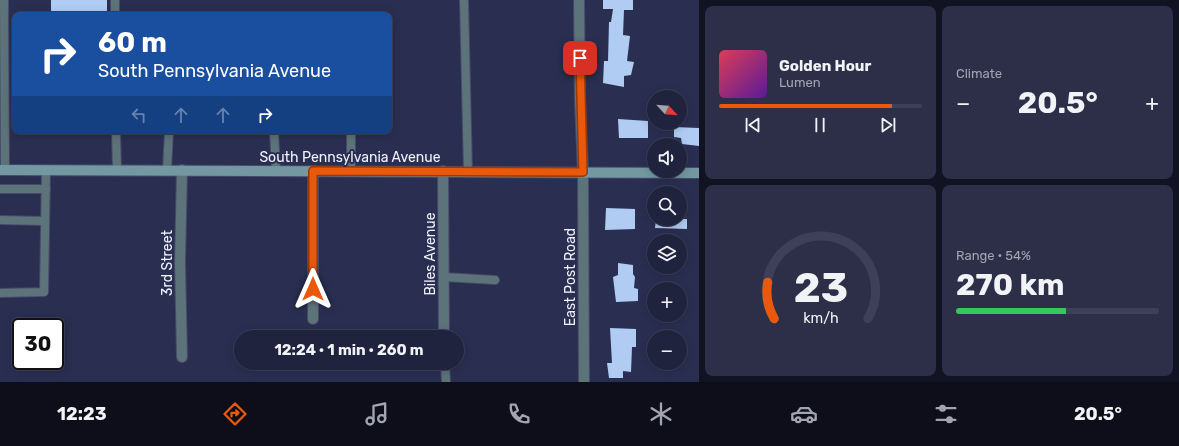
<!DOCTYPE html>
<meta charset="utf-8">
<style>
body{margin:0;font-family:Rubik,sans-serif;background:#2d2f49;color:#f1f3f6;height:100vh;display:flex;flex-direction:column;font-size:15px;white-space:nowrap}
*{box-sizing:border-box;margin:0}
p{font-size:13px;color:#a2a4b0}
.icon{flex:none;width:22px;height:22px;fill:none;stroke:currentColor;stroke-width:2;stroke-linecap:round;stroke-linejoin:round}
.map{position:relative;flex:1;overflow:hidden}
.sheet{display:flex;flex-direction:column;gap:6px;padding:6px;background:#121322;width:480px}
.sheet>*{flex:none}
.guide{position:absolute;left:12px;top:12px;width:380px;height:122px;border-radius:8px;box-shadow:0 2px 10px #0003,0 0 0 1px #3d4058;background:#1a4fa0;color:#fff;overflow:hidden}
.needle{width:26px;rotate:116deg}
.controls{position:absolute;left:647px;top:90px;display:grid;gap:8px}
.controls a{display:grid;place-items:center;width:40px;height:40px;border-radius:50%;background:#20233e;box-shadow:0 2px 10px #0003,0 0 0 1px #3d4058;font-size:20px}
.speed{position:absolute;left:12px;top:318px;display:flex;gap:8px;font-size:20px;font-weight:700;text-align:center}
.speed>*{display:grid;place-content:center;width:52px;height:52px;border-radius:50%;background:#20233e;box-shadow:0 2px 10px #0003,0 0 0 1px #3d4058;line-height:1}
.speed .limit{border:2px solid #111;border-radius:6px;background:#fff;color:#111}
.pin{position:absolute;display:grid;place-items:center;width:34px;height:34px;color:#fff;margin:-17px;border-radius:8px;box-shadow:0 2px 6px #0006}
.me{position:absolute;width:44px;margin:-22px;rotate:0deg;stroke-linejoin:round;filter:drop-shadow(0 0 3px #0008)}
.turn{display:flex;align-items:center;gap:14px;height:84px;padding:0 20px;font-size:18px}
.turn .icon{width:52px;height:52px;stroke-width:2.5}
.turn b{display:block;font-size:28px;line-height:34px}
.lanes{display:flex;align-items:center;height:38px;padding:0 20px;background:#0003;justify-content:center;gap:20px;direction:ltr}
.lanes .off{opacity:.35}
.big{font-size:30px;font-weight:700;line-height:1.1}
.sheet .card{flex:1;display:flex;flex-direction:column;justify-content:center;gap:6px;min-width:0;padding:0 14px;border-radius:8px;background:#2d2f49}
.sheet .dial{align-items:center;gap:0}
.dial svg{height:104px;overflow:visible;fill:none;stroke:#3d4058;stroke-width:7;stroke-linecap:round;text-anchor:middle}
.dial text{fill:#f1f3f6;stroke:none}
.song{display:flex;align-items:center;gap:12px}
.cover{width:48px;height:48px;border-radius:6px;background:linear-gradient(135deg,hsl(350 70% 55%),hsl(270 70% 35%))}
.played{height:4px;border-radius:2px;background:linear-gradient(90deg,#ea580c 85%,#3d4058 85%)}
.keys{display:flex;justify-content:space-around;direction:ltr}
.heat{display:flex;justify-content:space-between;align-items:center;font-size:22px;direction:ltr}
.charge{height:6px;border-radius:3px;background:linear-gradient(90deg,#34c759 54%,#3d4058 0)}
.sheet .tiles{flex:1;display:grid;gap:6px;grid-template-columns:repeat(2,1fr)}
.trip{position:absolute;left:234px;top:330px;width:230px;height:40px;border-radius:20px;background:#20233e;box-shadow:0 2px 10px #0003,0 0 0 1px #3d4058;font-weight:700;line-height:40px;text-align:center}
.menu{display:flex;height:64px;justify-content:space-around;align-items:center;background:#0d0e19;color:#a2a4b0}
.menu .icon{width:28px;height:28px}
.menu .active{color:#ea580c}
.menu b{font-size:18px;color:#f1f3f6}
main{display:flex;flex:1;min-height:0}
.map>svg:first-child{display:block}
</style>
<main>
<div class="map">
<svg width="699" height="382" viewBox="0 0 699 382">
<rect width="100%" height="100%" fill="#2a2f52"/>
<g fill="#b0ccf3">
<rect x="51" y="0" width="56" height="15"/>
<polygon points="603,0 633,0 633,10 624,10 623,35 630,36 627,61 634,62 631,75 624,76 624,87 603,83 604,61 608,61 609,22 611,22 613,9 603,9"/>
<polygon points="618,119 648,121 648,138 619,138"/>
<polygon points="674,127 699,128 699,146 682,144 681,138 674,137"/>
<polygon points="606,208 635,209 635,229 605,230"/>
<polygon points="656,219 687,219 687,229 655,228"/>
<polygon points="618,263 633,265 633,274 635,277 634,288 638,289 638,301 616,302 613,277 618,275"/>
<polygon points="610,328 636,329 636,347 632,347 631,372 623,371 623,378 609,378 607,363 612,363"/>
</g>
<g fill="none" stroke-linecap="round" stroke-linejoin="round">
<g stroke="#464a6a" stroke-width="10">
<g id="lane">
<polyline points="4,0 5,170"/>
<polyline points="115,0 115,15"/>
<polyline points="464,0 468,172"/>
<polyline points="116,131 117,170"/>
<polyline points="274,131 276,170"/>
<polyline points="351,131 351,171"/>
<polyline points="167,170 169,131"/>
<polyline points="0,189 46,189"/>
<polyline points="0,220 45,221"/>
<polyline points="444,277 495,280"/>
<polyline points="0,293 44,292 46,170"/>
<polyline points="445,363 446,382"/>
</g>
</g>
<g stroke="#464a6a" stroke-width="12">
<g id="street">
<polyline points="579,0 580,101 583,172 584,382"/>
<polyline points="182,170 180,262 182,357"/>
<polyline points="313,171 313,319"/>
<polyline points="443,171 444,337"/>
</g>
</g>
<g stroke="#464a6a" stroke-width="12">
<polyline id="secondary" points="0,170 699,173"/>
</g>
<use href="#lane" stroke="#5d737a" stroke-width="8"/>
<use href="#street" stroke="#5d737a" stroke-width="10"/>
<use href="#secondary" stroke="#7398a2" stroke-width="10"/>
</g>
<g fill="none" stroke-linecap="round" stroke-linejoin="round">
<g stroke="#983908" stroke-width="10">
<polyline id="route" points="313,289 313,171 583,172 580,58"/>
</g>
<use href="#route" stroke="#ea580c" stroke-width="7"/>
</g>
<g text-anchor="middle" stroke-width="4" stroke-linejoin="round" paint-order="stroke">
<g font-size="14" fill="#f0f2fb" stroke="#2a2f52">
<text x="350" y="162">South Pennsylvania Avenue</text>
<text transform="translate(430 254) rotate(-90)" y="5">Biles Avenue</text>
<text transform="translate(167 263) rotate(-90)" y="5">3rd Street</text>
<text transform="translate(570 277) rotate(-90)" y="5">East Post Road</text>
</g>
</g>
</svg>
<div class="controls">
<a><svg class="needle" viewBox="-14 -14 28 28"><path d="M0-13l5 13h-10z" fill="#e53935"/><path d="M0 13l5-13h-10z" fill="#a2a4b0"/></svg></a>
<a><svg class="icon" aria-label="sound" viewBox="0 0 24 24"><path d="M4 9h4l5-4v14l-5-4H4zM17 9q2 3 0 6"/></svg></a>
<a><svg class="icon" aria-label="search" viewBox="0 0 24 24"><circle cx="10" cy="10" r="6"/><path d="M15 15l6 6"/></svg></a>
<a><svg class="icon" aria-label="layers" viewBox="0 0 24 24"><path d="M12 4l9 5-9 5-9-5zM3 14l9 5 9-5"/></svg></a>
<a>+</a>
<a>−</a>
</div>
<div class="speed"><div class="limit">30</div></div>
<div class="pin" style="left:580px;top:58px;background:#d93025"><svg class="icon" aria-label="arrive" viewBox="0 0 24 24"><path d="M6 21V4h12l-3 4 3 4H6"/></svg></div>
<svg class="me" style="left:313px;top:289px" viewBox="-20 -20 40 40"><path d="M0-17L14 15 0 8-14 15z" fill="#ea580c" stroke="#fff" stroke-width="4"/></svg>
<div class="trip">12:24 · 1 min · 260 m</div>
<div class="guide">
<div class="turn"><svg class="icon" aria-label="right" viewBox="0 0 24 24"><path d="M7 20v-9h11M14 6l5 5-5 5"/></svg><div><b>60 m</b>South Pennsylvania Avenue</div></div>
<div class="lanes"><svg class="icon off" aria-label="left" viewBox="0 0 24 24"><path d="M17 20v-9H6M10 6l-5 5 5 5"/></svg><svg class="icon off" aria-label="ahead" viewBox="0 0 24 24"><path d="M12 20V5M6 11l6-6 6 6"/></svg><svg class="icon off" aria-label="ahead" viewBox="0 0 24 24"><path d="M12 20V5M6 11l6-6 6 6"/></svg><svg class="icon" aria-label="right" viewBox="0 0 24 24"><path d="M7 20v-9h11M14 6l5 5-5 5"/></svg></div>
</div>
</div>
<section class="sheet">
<div class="tiles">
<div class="card">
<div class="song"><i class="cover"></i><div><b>Golden Hour</b><p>Lumen</p></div></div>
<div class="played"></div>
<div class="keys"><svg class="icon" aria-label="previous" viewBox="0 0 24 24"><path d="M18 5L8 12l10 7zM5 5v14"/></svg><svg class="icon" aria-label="pause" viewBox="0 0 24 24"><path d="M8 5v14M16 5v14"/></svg><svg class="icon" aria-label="next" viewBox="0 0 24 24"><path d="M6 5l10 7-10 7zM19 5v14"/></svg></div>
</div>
<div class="card"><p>Climate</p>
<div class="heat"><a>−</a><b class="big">20.5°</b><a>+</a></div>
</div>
<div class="card dial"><svg viewBox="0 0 100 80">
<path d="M14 69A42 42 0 1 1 86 69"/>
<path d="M14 69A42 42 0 0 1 9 41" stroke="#ea580c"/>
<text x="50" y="56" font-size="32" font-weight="700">23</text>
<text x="50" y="72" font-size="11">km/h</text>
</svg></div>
<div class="card"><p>Range · 54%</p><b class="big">270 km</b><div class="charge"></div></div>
</div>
</section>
</main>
<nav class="menu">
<b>12:23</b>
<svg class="icon active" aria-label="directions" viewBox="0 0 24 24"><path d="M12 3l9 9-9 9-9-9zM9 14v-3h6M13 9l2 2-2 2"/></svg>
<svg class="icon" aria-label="music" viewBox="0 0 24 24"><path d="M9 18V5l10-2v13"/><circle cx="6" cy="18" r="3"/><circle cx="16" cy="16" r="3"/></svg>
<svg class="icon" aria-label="phone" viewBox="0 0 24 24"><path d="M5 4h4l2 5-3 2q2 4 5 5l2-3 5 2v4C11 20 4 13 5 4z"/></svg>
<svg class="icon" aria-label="climate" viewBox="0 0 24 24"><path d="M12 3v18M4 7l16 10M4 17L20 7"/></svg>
<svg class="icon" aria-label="car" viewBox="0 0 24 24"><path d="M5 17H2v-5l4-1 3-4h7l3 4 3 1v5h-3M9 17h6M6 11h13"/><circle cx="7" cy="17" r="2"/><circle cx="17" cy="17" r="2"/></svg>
<svg class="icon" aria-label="filters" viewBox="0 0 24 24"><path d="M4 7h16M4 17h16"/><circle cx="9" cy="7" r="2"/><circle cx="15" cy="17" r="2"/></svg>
<b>20.5°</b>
</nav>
